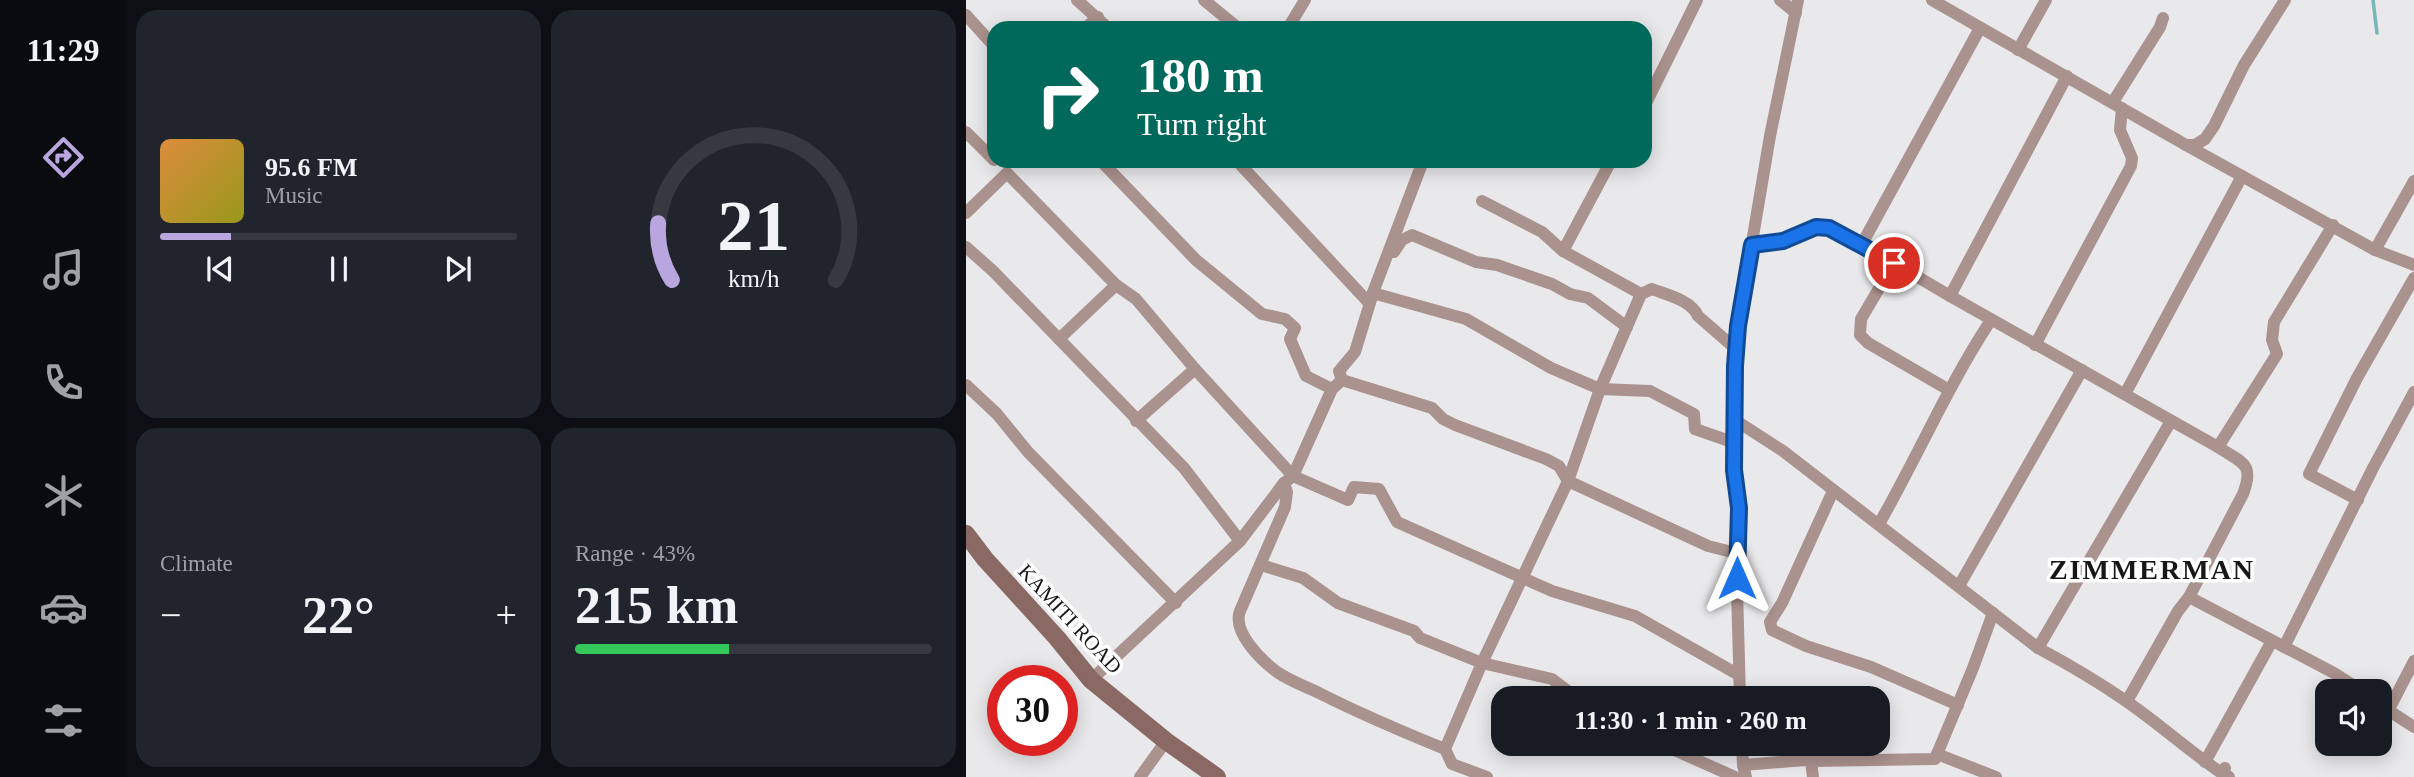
<!DOCTYPE html>
<meta charset="utf-8">
<style>
body{margin:0;font-family:"Times New Roman",serif;background:#20242c;color:#f1f3f6;height:100vh;display:flex;flex-direction:column;font-size:26px;white-space:nowrap}
*{box-sizing:border-box;margin:0}
p{font-size:23px;color:#9ea1a6}
.icon{flex:none;width:38px;height:38px;fill:none;stroke:currentColor;stroke-width:2;stroke-linecap:round;stroke-linejoin:round}
.map{position:relative;flex:1;overflow:hidden}
.side{display:flex;flex-direction:column;gap:10px;padding:10px;background:#0d0f14;width:840px}
.side>*{flex:none}
.guide{position:absolute;left:21px;top:21px;width:665px;height:147px;border-radius:21px;box-shadow:0 4px 18px #0003;background:#00695c;color:#fff;overflow:hidden}
.buttons{position:absolute;left:1349px;top:679px;display:grid;gap:14px}
.buttons a{display:grid;place-items:center;width:77px;height:77px;border-radius:14px;background:#171b24;box-shadow:0 4px 18px #0003;font-size:35px}
.speed{position:absolute;left:21px;top:665px;display:flex;gap:14px;font-size:35px;font-weight:700;text-align:center}
.speed>*{display:grid;place-content:center;width:91px;height:91px;border-radius:50%;background:#171b24;box-shadow:0 4px 18px #0003;line-height:1}
.speed .limit{border:10px solid #d22;background:#fff;color:#111}
.pin{position:absolute;display:grid;place-items:center;width:60px;height:60px;color:#fff;margin:-30px;border:4px solid #fff;border-radius:50%;box-shadow:0 2px 7px #0007}
.me{position:absolute;width:77px;margin:-38px;rotate:0deg;stroke-linejoin:round;filter:drop-shadow(0 0 5px #0008)}
.turn{display:flex;align-items:center;gap:24px;height:147px;padding:0 35px;font-size:32px}
.turn .icon{width:91px;height:91px;stroke-width:2.5}
.turn b{display:block;font-size:49px;line-height:60px}
.big{font-size:52px;font-weight:700;line-height:1.1}
.side .tile{flex:1;display:flex;flex-direction:column;justify-content:center;gap:10px;min-width:0;padding:0 24px;border-radius:21px;background:#20242c}
.side .dial{align-items:center;gap:0}
.dial svg{height:182px;overflow:visible;fill:none;stroke:#363941;stroke-width:7;stroke-linecap:round;text-anchor:middle}
.dial text{fill:#f1f3f6;stroke:none}
.song{display:flex;align-items:center;gap:21px}
.cover{width:84px;height:84px;border-radius:10px;background:linear-gradient(135deg,hsl(30 70% 55%),hsl(60 70% 35%))}
.played{height:7px;border-radius:4px;background:linear-gradient(90deg,#b9a6df 20%,#363941 20%)}
.keys{display:flex;justify-content:space-around;direction:ltr}
.heat{display:flex;justify-content:space-between;align-items:center;font-size:38px;direction:ltr}
.charge{height:10px;border-radius:5px;background:linear-gradient(90deg,#34c759 43%,#363941 0)}
.side .tiles{flex:1;display:grid;gap:10px;grid-template-columns:repeat(2,1fr)}
.trip{position:absolute;left:525px;top:686px;width:399px;height:70px;border-radius:21px;background:#171b24;box-shadow:0 4px 18px #0003;font-weight:700;line-height:70px;text-align:center}
main{display:flex;flex:1;min-height:0}
.dock{display:flex;flex-direction:column;width:126px;justify-content:space-around;align-items:center;background:#090b0e;color:#9ea1a6}
.dock .icon{width:49px;height:49px}
.dock .current{color:#b9a6df}
.dock b{font-size:32px;color:#f1f3f6}
.map>svg:first-child{display:block}
</style>
<main>
<nav class="dock">
<b>11:29</b>
<svg class="icon current" aria-label="directions" viewBox="0 0 24 24"><path d="M12 3l9 9-9 9-9-9zM9 14v-3h6M13 9l2 2-2 2"/></svg>
<svg class="icon" aria-label="music" viewBox="0 0 24 24"><path d="M9 18V5l10-2v13"/><circle cx="6" cy="18" r="3"/><circle cx="16" cy="16" r="3"/></svg>
<svg class="icon" aria-label="phone" viewBox="0 0 24 24"><path d="M5 4h4l2 5-3 2q2 4 5 5l2-3 5 2v4C11 20 4 13 5 4z"/></svg>
<svg class="icon" aria-label="climate" viewBox="0 0 24 24"><path d="M12 3v18M4 7l16 10M4 17L20 7"/></svg>
<svg class="icon" aria-label="car" viewBox="0 0 24 24"><path d="M5 17H2v-5l4-1 3-4h7l3 4 3 1v5h-3M9 17h6M6 11h13"/><circle cx="7" cy="17" r="2"/><circle cx="17" cy="17" r="2"/></svg>
<svg class="icon" aria-label="filters" viewBox="0 0 24 24"><path d="M4 7h16M4 17h16"/><circle cx="9" cy="7" r="2"/><circle cx="15" cy="17" r="2"/></svg>
</nav>
<section class="side">
<div class="tiles">
<div class="tile">
<div class="song"><i class="cover"></i><div><b>95.6 FM</b><p>Music</p></div></div>
<div class="played"></div>
<div class="keys"><svg class="icon" aria-label="previous" viewBox="0 0 24 24"><path d="M18 5L8 12l10 7zM5 5v14"/></svg><svg class="icon" aria-label="pause" viewBox="0 0 24 24"><path d="M8 5v14M16 5v14"/></svg><svg class="icon" aria-label="next" viewBox="0 0 24 24"><path d="M6 5l10 7-10 7zM19 5v14"/></svg></div>
</div>
<div class="tile dial"><svg viewBox="0 0 100 80">
<path d="M14 69A42 42 0 1 1 86 69"/>
<path d="M14 69A42 42 0 0 1 8 44" stroke="#b9a6df"/>
<text x="50" y="56" font-size="32" font-weight="700">21</text>
<text x="50" y="72" font-size="11">km/h</text>
</svg></div>
<div class="tile"><p>Climate</p>
<div class="heat"><a>−</a><b class="big">22°</b><a>+</a></div>
</div>
<div class="tile"><p>Range · 43%</p><b class="big">215 km</b><div class="charge"></div></div>
</div>
</section>
<div class="map">
<svg width="1448" height="777" viewBox="0 0 1448 777">
<rect width="100%" height="100%" fill="#e9e9eb"/>
<g fill="none" stroke-linecap="round" stroke-linejoin="round">
<polyline stroke="#77b7b8" stroke-width="3.5" points="1407,0 1411,33"/>
<g stroke="#aa928e" stroke-width="12">
<polyline points="111,0 142,28"/>
<polyline points="238,0 272,28"/>
<polyline points="814,0 830,13"/>
<polyline points="966,0 1220,145 1229,145 1239,139 1248,126 1278,65 1319,0"/>
<polyline points="0,15 28,46"/>
<polyline points="119,28 132,17"/>
<polyline points="322,28 339,0"/>
<polyline points="1052,50 1080,0"/>
<polyline points="1147,102 1194,27 1197,18"/>
<polyline points="679,105 731,0"/>
<polyline points="0,132 28,160"/>
<polyline points="1220,145 1409,250 1448,265"/>
<polyline points="135,161 230,260 296,314 319,319 329,328 324,339 340,376 366,389"/>
<polyline points="271,161 403,303 457,161"/>
<path d="M645,161L597,251L675,294L686,289C701,295 725,300 732,316L771,350"/>
<polyline points="516,201 576,232 597,251"/>
<polyline points="0,213 41,173 150,285 170,299 229,369 327,476 382,500 388,487 413,489 431,522 586,591 669,616 773,675"/>
<polyline points="896,244 1014,28"/>
<polyline points="786,245 817,241 850,227 863,228 896,244 984,296 1101,76"/>
<polyline points="0,247 27,271 218,468 274,541"/>
<polyline points="1409,250 1448,181"/>
<polyline points="428,252 436,240 446,235 510,262 531,265 586,284 604,294 622,298 661,327"/>
<polyline points="928,263 895,319 894,335 902,343 983,390"/>
<path d="M984,296L1252,447C1276,463 1289,463 1277,494L1223,597L1212,611L1161,701"/>
<polyline points="93,339 150,285"/>
<polyline points="1069,345 1165,166 1166,158 1154,130 1156,108"/>
<polyline points="376,380 466,408 477,419 489,425 580,459 593,466 602,481 742,546 770,553"/>
<polyline points="0,385 31,414 62,452 210,603"/>
<polyline points="1159,394 1276,176"/>
<path d="M769,420L817,451L1072,648C1102,664 1131,681 1160,701C1192,723 1222,750 1254,772L1259,768L1258,773L1263,777"/>
<polyline points="170,421 229,369"/>
<polyline points="1252,447 1311,354 1306,340 1308,322 1367,225"/>
<path d="M318,483L321,492L319,507L274,611C266,632 295,660 311,672C324,681 341,687 355,694C395,714 437,732 479,749"/>
<polyline points="867,491 816,603 804,622 806,630 840,646 905,667 992,705"/>
<polyline points="1392,500 1343,474 1391,378 1448,278"/>
<path d="M913,524C952,456 982,385 1025,320"/>
<polyline points="295,565 337,578 372,603 448,631 454,638 516,663 586,679 611,698"/>
<polyline points="993,586 1116,370"/>
<polyline points="1223,597 1368,673 1396,691"/>
<polyline points="1318,647 1407,468 1448,392"/>
<polyline points="1072,648 1205,421"/>
<polyline points="125,680 274,541 318,483 327,476 366,389 376,380 373,371 389,352 407,293 500,319 585,368 634,389 684,391 728,414 729,429 769,443"/>
<polyline points="774,698 770,553 773,508 768,470 772,325 804,136 832,0"/>
<polyline points="1414,705 1448,727"/>
<polyline points="1422,711 1448,661"/>
<polyline points="695,744 769,777"/>
<polyline points="776,744 777,765 780,777"/>
<polyline points="971,754 1030,777"/>
<polyline points="845,761 969,759 1007,668 1027,613"/>
<polyline points="1239,762 1306,641"/>
<polyline points="777,765 839,760 845,761 847,777"/>
<polyline points="174,777 200,741"/>
<polyline points="521,777 486,764 479,749 516,663 602,481 634,389 675,294"/>
</g>
<polyline stroke="#8a6863" stroke-width="18" points="0,534 19,559 91,638 125,680 200,741 251,777"/>
</g>
<g fill="none" stroke-linecap="round" stroke-linejoin="round">
<g stroke="#114b97" stroke-width="18">
<polyline id="route" points="771,578 773,508 768,470 769,366 772,326 786,245 817,241 850,227 863,228 928,263"/>
</g>
<use href="#route" stroke="#1a73e8" stroke-width="12"/>
</g>
<g text-anchor="middle" stroke-width="7" stroke-linejoin="round" paint-order="stroke">
<g font-size="21" fill="#171718" stroke="#fff">
<text transform="translate(104 619) rotate(47)" y="7">KAMITI ROAD</text>
</g>
<g font-size="28" font-weight="bold" letter-spacing="2" fill="#171718" stroke="#fff">
<text x="1186" y="579">ZIMMERMAN</text>
</g>
</g>
</svg>
<div class="buttons">
<a><svg class="icon" aria-label="sound" viewBox="0 0 24 24"><path d="M4 9h4l5-4v14l-5-4H4zM17 9q2 3 0 6"/></svg></a>
</div>
<div class="speed"><div class="limit">30</div></div>
<div class="pin" style="left:928px;top:263px;background:#d93025"><svg class="icon" aria-label="arrive" viewBox="0 0 24 24"><path d="M6 21V4h12l-3 4 3 4H6"/></svg></div>
<svg class="me" style="left:771px;top:578px" viewBox="-20 -20 40 40"><path d="M0-17L14 15 0 8-14 15z" fill="#1a73e8" stroke="#fff" stroke-width="4"/></svg>
<div class="trip">11:30 · 1 min · 260 m</div>
<div class="guide">
<div class="turn"><svg class="icon" aria-label="right" viewBox="0 0 24 24"><path d="M7 20v-9h11M14 6l5 5-5 5"/></svg><div><b>180 m</b>Turn right</div></div>
</div>
</div>
</main>
